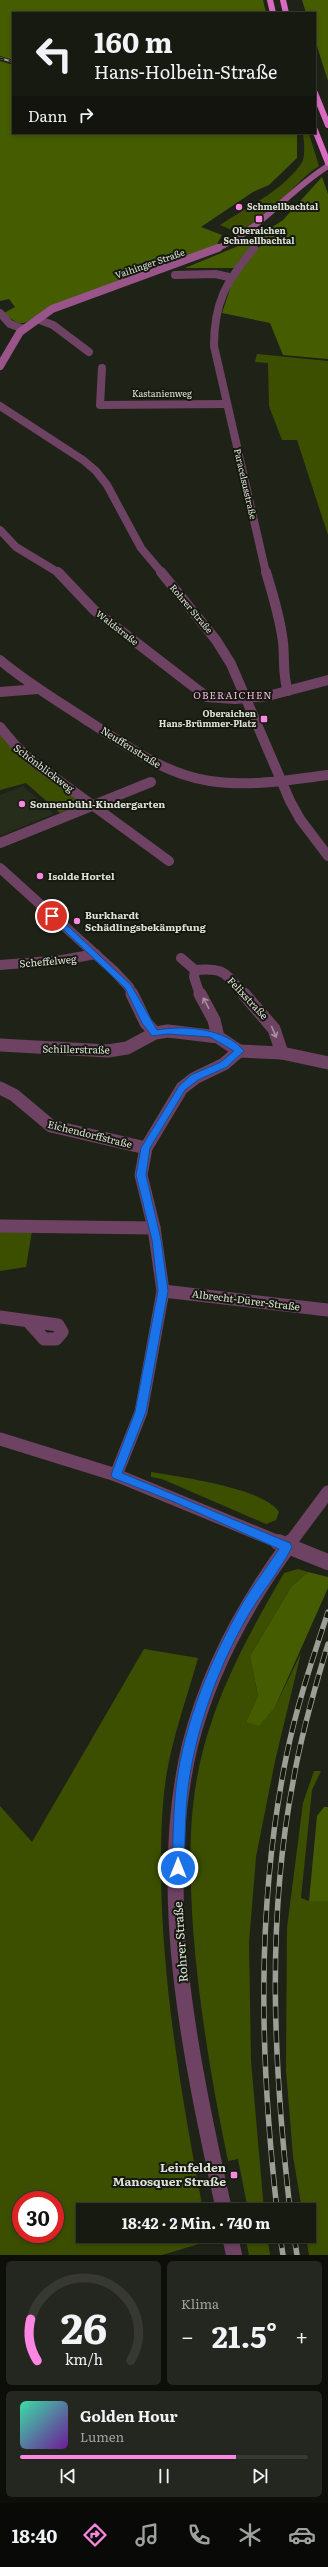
<!DOCTYPE html>
<html lang="de">
<meta charset="utf-8">
<style>
body{margin:0;font-family:Literata,serif;background:#24271f;color:#f1f3f6;height:100vh;display:flex;flex-direction:column;font-size:15px;white-space:nowrap}
*{box-sizing:border-box;margin:0}
p{font-size:13px;color:#9ea19f}
.icon{flex:none;width:22px;height:22px;fill:none;stroke:currentColor;stroke-width:2;stroke-linecap:round;stroke-linejoin:round}
.map{position:relative;height:2255px;overflow:hidden}
.details{display:flex;flex-direction:column;gap:6px;padding:6px;background:#0d0e09;flex:1}
.details>*{flex:none}
.hud{position:absolute;left:12px;top:12px;width:304px;height:122px;border-radius:0px;box-shadow:0 2px 6px #0003,0 0 0 1px #363831;background:#171a11;color:#f1f3f6;overflow:hidden}
.speed{position:absolute;left:12px;top:2191px;display:flex;gap:8px;font-size:20px;font-weight:700;text-align:center}
.speed>*{display:grid;place-content:center;width:52px;height:52px;border-radius:50%;background:#171a11;box-shadow:0 2px 6px #0003,0 0 0 1px #363831;line-height:1}
.speed .limit{border:6px solid #d22;background:#fff;color:#111}
.pin{position:absolute;display:grid;place-items:center;width:34px;height:34px;color:#fff;margin:-17px;border:2px solid #fff;border-radius:50%;box-shadow:0 1px 4px #0007}
.me{position:absolute;width:44px;margin:-22px;rotate:0deg;stroke-linejoin:round;filter:drop-shadow(0 0 3px #0008)}
.turn{display:flex;align-items:center;gap:14px;height:84px;padding:0 16px;font-size:18px}
.turn .icon{width:52px;height:52px;stroke-width:2.5}
.turn b{display:block;font-size:28px;line-height:34px}
.then{display:flex;align-items:center;height:38px;padding:0 16px;background:#0003;gap:8px;font-size:15px}
.big{font-size:30px;font-weight:700;line-height:1.1}
.details .tile{flex:1;display:flex;flex-direction:column;justify-content:center;gap:6px;min-width:0;padding:0 14px;border-radius:6px;background:#24271f}
.details .dial{align-items:center;gap:0}
.dial svg{height:104px;overflow:visible;fill:none;stroke:#363831;stroke-width:7;stroke-linecap:round;text-anchor:middle}
.dial text{fill:#f1f3f6;stroke:none}
.song{display:flex;align-items:center;gap:12px}
.cover{width:48px;height:48px;border-radius:6px;background:linear-gradient(135deg,hsl(160 70% 55%),hsl(280 70% 35%))}
.played{height:4px;border-radius:2px;background:linear-gradient(90deg,#fd86e2 75%,#363831 75%)}
.keys{display:flex;justify-content:space-around;direction:ltr}
.heat{display:flex;justify-content:space-between;align-items:center;font-size:22px;direction:ltr}
.details .tiles{flex:1;display:grid;gap:6px;grid-template-columns:1fr 1fr}
.tile:last-child{grid-column:span 2}
.trip{position:absolute;left:76px;top:2203px;width:240px;height:40px;border-radius:0px;background:#171a11;box-shadow:0 2px 6px #0003,0 0 0 1px #363831;font-weight:700;line-height:40px;text-align:center}
.tab-bar{display:flex;height:64px;justify-content:space-around;align-items:center;background:#090a07;color:#9ea19f}
.tab-bar .icon{width:28px;height:28px}
.tab-bar .on{color:#fd86e2}
.tab-bar b{font-size:18px;color:#f1f3f6}
.map>svg:first-child{display:block}
</style>
<div class="map">
<svg width="328" height="2255" viewBox="0 0 328 2255">
<rect width="100%" height="100%" fill="#1f2317"/>
<polygon fill="#272d1b" points="23,786 54,814 0,836 0,795"/>
<g fill="#3c4f01" fill-rule="evenodd">
<path d="M303,134H309L319,166C302,177 290,193 275,205C264,213 255,220 246,229L232,230L220,225C246,208 282,191 301,164C306,157 304,142 303,134Z"/>
<polygon points="257,354 328,361 328,535 297,440 282,440 269,406 268,363 255,362"/>
<polygon points="0,731 86,803 60,813 26,783 0,790 0,754 6,756 0,754"/>
<polygon points="0,1231 32,1231 26,1267 0,1271"/>
<path d="M151,1472C180,1477 264,1488 279,1512L276,1520L266,1524L162,1479L151,1477Z"/>
<path d="M298,1569L308,1572L291,1587L250,1656L258,1696L246,1722L275,1707L301,1653L275,1761L256,1857L249,1943L251,2061L264,2210H248L238,2159L228,2161C212,2084 199,2007 193,1928C190,1878 188,1827 197,1778C211,1702 246,1639 284,1573Z"/>
<path d="M144,1649L198,1658C188,1694 175,1730 168,1766C161,1802 161,1841 161,1878C163,1990 182,2100 203,2210H83V2236H208L209,2241L162,2255H0V1806L32,1842ZM21,2200H55V2234H21Z"/>
<polygon points="314,1771 321,1771 312,1790 301,1898 309,1901 328,1901 328,2255 309,2255 306,2236 309,2236 309,2210 302,2210 293,2156 286,2070 287,1928 303,1803"/>
<polygon points="254,2236 267,2236 270,2255 249,2255 246,2241 254,2239"/>
</g>
<g fill="#465c00">
<polygon points="0,0 263,0 266,13 13,13 13,60 0,56"/>
<polygon points="302,0 328,0 328,81 315,40 315,13 306,13"/>
<path d="M0,61L13,65V133H297V158L269,185L253,192L201,227L222,235L216,246L43,312C24,324 22,329 4,313L15,307L9,299L0,301Z"/>
<polygon points="322,177 328,194 328,359 283,355 270,323 222,313 237,268 185,268 243,244 257,248 263,245 256,238 283,220"/>
<polygon points="308,1572 328,1577 328,1588 275,1707 259,1726 246,1722 258,1696 250,1656 291,1587"/>
<polygon points="324,1807 328,1807 328,1901 309,1901 317,1816"/>
</g>
<g fill="none" stroke-linecap="round" stroke-linejoin="round">
<polyline stroke="#6e4263" stroke-width="6" points="239,238 254,245 253,249"/>
<g stroke="#6e4263" stroke-width="8">
<path d="M254,248C226,282 214,302 214,346L266,573"/>
<polyline points="175,275 215,274 229,277"/>
<polyline points="0,313 10,324 24,329"/>
<polyline points="37,319 53,325 89,352"/>
<polyline points="102,368 100,405 225,404"/>
<polyline points="0,406 83,460 96,471 107,485 141,548 162,573"/>
<polyline points="0,530 16,547 59,573"/>
</g>
<g stroke="#6e4263" stroke-width="10">
<polyline points="58,572 94,610 207,697 235,699 268,696 328,680"/>
<polyline points="161,572 216,640 231,664 290,801 300,819 328,856"/>
<path d="M266,572C273,595 280,618 283,642C285,659 282,674 288,691"/>
<path d="M0,660C27,683 58,701 88,721C126,745 163,774 210,781C249,787 289,780 328,775"/>
<polyline points="0,692 38,689"/>
<polyline points="0,727 15,745 32,761 169,861"/>
<polyline points="0,843 151,782"/>
<polyline points="0,868 114,971 129,987 133,995"/>
<polyline points="181,958 195,970"/>
<polyline points="0,965 62,960 96,954"/>
<path d="M195,970C226,967 225,974 245,995"/>
<polyline points="195,970 194,977 200,995"/>
</g>
<g stroke="#6e4263" stroke-width="13">
<polyline points="132,994 146,1023 155,1033"/>
<polyline points="200,994 214,1020 218,1037"/>
<polyline points="244,994 274,1029 282,1053"/>
<polyline points="0,1045 108,1051 127,1048 155,1033 168,1031 218,1037 239,1051"/>
<polyline points="0,1088 14,1095 51,1126 146,1148"/>
<polyline points="0,1226 154,1228"/>
<polyline points="163,1291 328,1310"/>
<polyline points="0,1317 58,1325 62,1332 56,1339 44,1339 28,1321"/>
<polyline points="0,1439 116,1475 281,1543"/>
<polyline points="116,1475 141,1412 163,1291 154,1228 141,1175 146,1148 182,1088 195,1078 224,1064 239,1051 282,1053 328,1063"/>
<polyline points="290,1543 328,1492"/>
</g>
<g stroke="#6e4263" stroke-width="16">
<polyline points="278,1542 328,1562"/>
<path d="M224,2210C192,2063 154,1894 190,1745C209,1670 245,1604 291,1542"/>
<polyline points="230,2236 234,2255"/>
</g>
<path stroke="#995489" stroke-width="6" d="M216,249C260,230 288,191 328,166"/>
<polyline stroke="#995489" stroke-width="8" points="0,366 20,332 52,309 218,248"/>
<g stroke="#d96bc1" stroke-width="6">
<polyline points="270,0 273,13"/>
<polyline points="283,0 286,13"/>
<polyline points="315,93 328,125"/>
<polyline points="315,130 328,163"/>
</g>
<g stroke="#9b9f95" stroke-width="2">
<polyline id="rail-far1" points="0,58 13,62"/>
</g>
<g stroke="#9b9f95" stroke-width="5.5">
<g id="rail">
<path d="M277,2210C260,2059 256,1908 286,1758C296,1708 312,1660 328,1612"/>
<path d="M290,2210C274,2068 266,1923 293,1782C301,1735 314,1690 328,1644"/>
<polyline points="280,2236 283,2255"/>
<polyline points="294,2236 297,2255"/>
</g>
</g>
<use href="#rail-far1" stroke="#15190e" stroke-width="1.5" stroke-dasharray="4.5" stroke-linecap="butt"/>
<use href="#rail" stroke="#15190e" stroke-width="4" stroke-dasharray="12" stroke-linecap="butt"/>
</g>
<defs><path id="oneway-shaft" d="M-6 0H5M1.5-3L5.5 0L1.5 3" fill="none" stroke-width="1.6" stroke-linecap="round" stroke-linejoin="round"/></defs>
<g stroke="#a6929e">
<use href="#oneway-shaft" transform="translate(206 1003) rotate(-118)"/>
<use href="#oneway-shaft" transform="translate(274 1032) rotate(67)"/>
</g>
<path fill="#1a73e8" stroke="#114b97" d="M50,914H55L131,985L157,1030C183,1025 226,1028 244,1051L227,1067L198,1080L185,1090L150,1148L146,1175L161,1240L168,1291L146,1412L122,1473L290,1543L292,1547C279,1573 259,1595 245,1621C216,1671 192,1741 187,1798C185,1822 185,1845 184,1868L183,1872L178,1874L174,1872L172,1868C173,1845 173,1821 175,1798C180,1735 206,1670 236,1615C248,1592 265,1570 279,1549L172,1501L113,1478L111,1475L135,1412L158,1291L152,1240L136,1175L141,1148L179,1086L191,1075L221,1062L234,1051L210,1037L168,1034L152,1036L142,1023L125,988L50,917Z"/>
<g fill="#fd86e2" stroke="#15190e" stroke-width="1.5">
<circle cx="239" cy="207" r="4"/>
<rect x="255" y="215" width="8" height="8" rx="2"/>
<rect x="260" y="715" width="8" height="8" rx="2"/>
<circle cx="22" cy="804" r="4"/>
<circle cx="40" cy="876" r="4"/>
<circle cx="77" cy="921" r="4"/>
<rect x="230" y="2171" width="8" height="8" rx="2"/>
</g>
<g text-anchor="middle" stroke-width="4" stroke-linejoin="round" paint-order="stroke">
<g font-size="9" font-weight="bold" fill="#dee1d9" stroke="#15190e" text-anchor="start">
<text x="247" y="210">Schmellbachtal</text>
<text x="259" y="234" text-anchor="middle">Oberaichen<tspan x="259" dy="10">Schmellbachtal</tspan></text>
<text x="256" y="717" text-anchor="end">Oberaichen<tspan x="256" dy="10">Hans-Brümmer-Platz</tspan></text>
</g>
<g font-size="9" fill="#dee1d9" stroke="#15190e">
<text transform="translate(150 264) rotate(-19)" y="3">Vaihinger Straße</text>
<text x="162" y="397">Kastanienweg</text>
<text transform="translate(245 484) rotate(77)" y="3">Paracelsusstraße</text>
<text transform="translate(191 609) rotate(50)" y="3">Rohrer Straße</text>
<text transform="translate(117 628) rotate(38)" y="3">Waldstraße</text>
</g>
<g font-size="10" letter-spacing="1" fill="#f4b1e2" stroke="#15190e">
<text x="233" y="699">OBERAICHEN</text>
</g>
<g font-size="10" fill="#dee1d9" stroke="#15190e">
<text transform="translate(131 747) rotate(32)" y="4">Neuffenstraße</text>
<text transform="translate(44 768) rotate(37)" y="4">Schönblickweg</text>
<text transform="translate(48 961) rotate(-5)" y="4">Scheffelweg</text>
<text transform="translate(248 998) rotate(47)" y="4">Felixstraße</text>
<text transform="translate(76 1049) rotate(1)" y="4">Schillerstraße</text>
<text transform="translate(90 1134) rotate(14)" y="4">Eichendorffstraße</text>
<text transform="translate(246 1300) rotate(7)" y="4">Albrecht-Dürer-Straße</text>
</g>
<g font-size="10" font-weight="bold" fill="#dee1d9" stroke="#15190e" text-anchor="start">
<text x="30" y="808">Sonnenbühl-Kindergarten</text>
<text x="48" y="880">Isolde Hortel</text>
<text x="85" y="919">Burkhardt<tspan x="85" dy="12">Schädlingsbekämpfung</tspan></text>
</g>
<g font-size="12" fill="#dee1d9" stroke="#15190e">
<text transform="translate(181 1942) rotate(-94)" y="4">Rohrer Straße</text>
</g>
<g font-size="12" font-weight="bold" fill="#dee1d9" stroke="#15190e" text-anchor="end">
<text x="226" y="2172">Leinfelden<tspan x="226" dy="14">Manosquer Straße</tspan></text>
</g>
</g>
</svg>
<div class="speed"><div class="limit">30</div></div>
<div class="pin" style="left:52px;top:916px;background:#d93025"><svg class="icon" aria-label="arrive" viewBox="0 0 24 24"><path d="M6 21V4h12l-3 4 3 4H6"/></svg></div>
<svg class="me" style="left:178px;top:1868px" viewBox="-20 -20 40 40"><circle r="17" fill="#1a73e8" stroke="#fff" stroke-width="3"/><path d="M0-11L8 9 0 5-8 9z" fill="#fff"/></svg>
<div class="trip">18:42 · 2 Min. · 740 m</div>
<div class="hud">
<div class="turn"><svg class="icon" aria-label="left" viewBox="0 0 24 24"><path d="M17 20v-9H6M10 6l-5 5 5 5"/></svg><div><b>160 m</b>Hans-Holbein-Straße</div></div>
<div class="then">Dann<svg class="icon" aria-label="right" viewBox="0 0 24 24"><path d="M7 20v-9h11M14 6l5 5-5 5"/></svg></div>
</div>
</div>
<section class="details">
<div class="tiles">
<div class="tile dial"><svg viewBox="0 0 100 80">
<path d="M14 69A42 42 0 1 1 86 69"/>
<path d="M14 69A42 42 0 0 1 9 37" stroke="#fd86e2"/>
<text x="50" y="56" font-size="32" font-weight="700">26</text>
<text x="50" y="72" font-size="11">km/h</text>
</svg></div>
<div class="tile"><p>Klima</p>
<div class="heat"><a>−</a><b class="big">21.5°</b><a>+</a></div>
</div>
<div class="tile">
<div class="song"><i class="cover"></i><div><b>Golden Hour</b><p>Lumen</p></div></div>
<div class="played"></div>
<div class="keys"><svg class="icon" aria-label="previous" viewBox="0 0 24 24"><path d="M18 5L8 12l10 7zM5 5v14"/></svg><svg class="icon" aria-label="pause" viewBox="0 0 24 24"><path d="M8 5v14M16 5v14"/></svg><svg class="icon" aria-label="next" viewBox="0 0 24 24"><path d="M6 5l10 7-10 7zM19 5v14"/></svg></div>
</div>
</div>
</section>
<nav class="tab-bar">
<b>18:40</b>
<svg class="icon on" aria-label="directions" viewBox="0 0 24 24"><path d="M12 3l9 9-9 9-9-9zM9 14v-3h6M13 9l2 2-2 2"/></svg>
<svg class="icon" aria-label="music" viewBox="0 0 24 24"><path d="M9 18V5l10-2v13"/><circle cx="6" cy="18" r="3"/><circle cx="16" cy="16" r="3"/></svg>
<svg class="icon" aria-label="phone" viewBox="0 0 24 24"><path d="M5 4h4l2 5-3 2q2 4 5 5l2-3 5 2v4C11 20 4 13 5 4z"/></svg>
<svg class="icon" aria-label="climate" viewBox="0 0 24 24"><path d="M12 3v18M4 7l16 10M4 17L20 7"/></svg>
<svg class="icon" aria-label="car" viewBox="0 0 24 24"><path d="M5 17H2v-5l4-1 3-4h7l3 4 3 1v5h-3M9 17h6M6 11h13"/><circle cx="7" cy="17" r="2"/><circle cx="17" cy="17" r="2"/></svg>
</nav>
